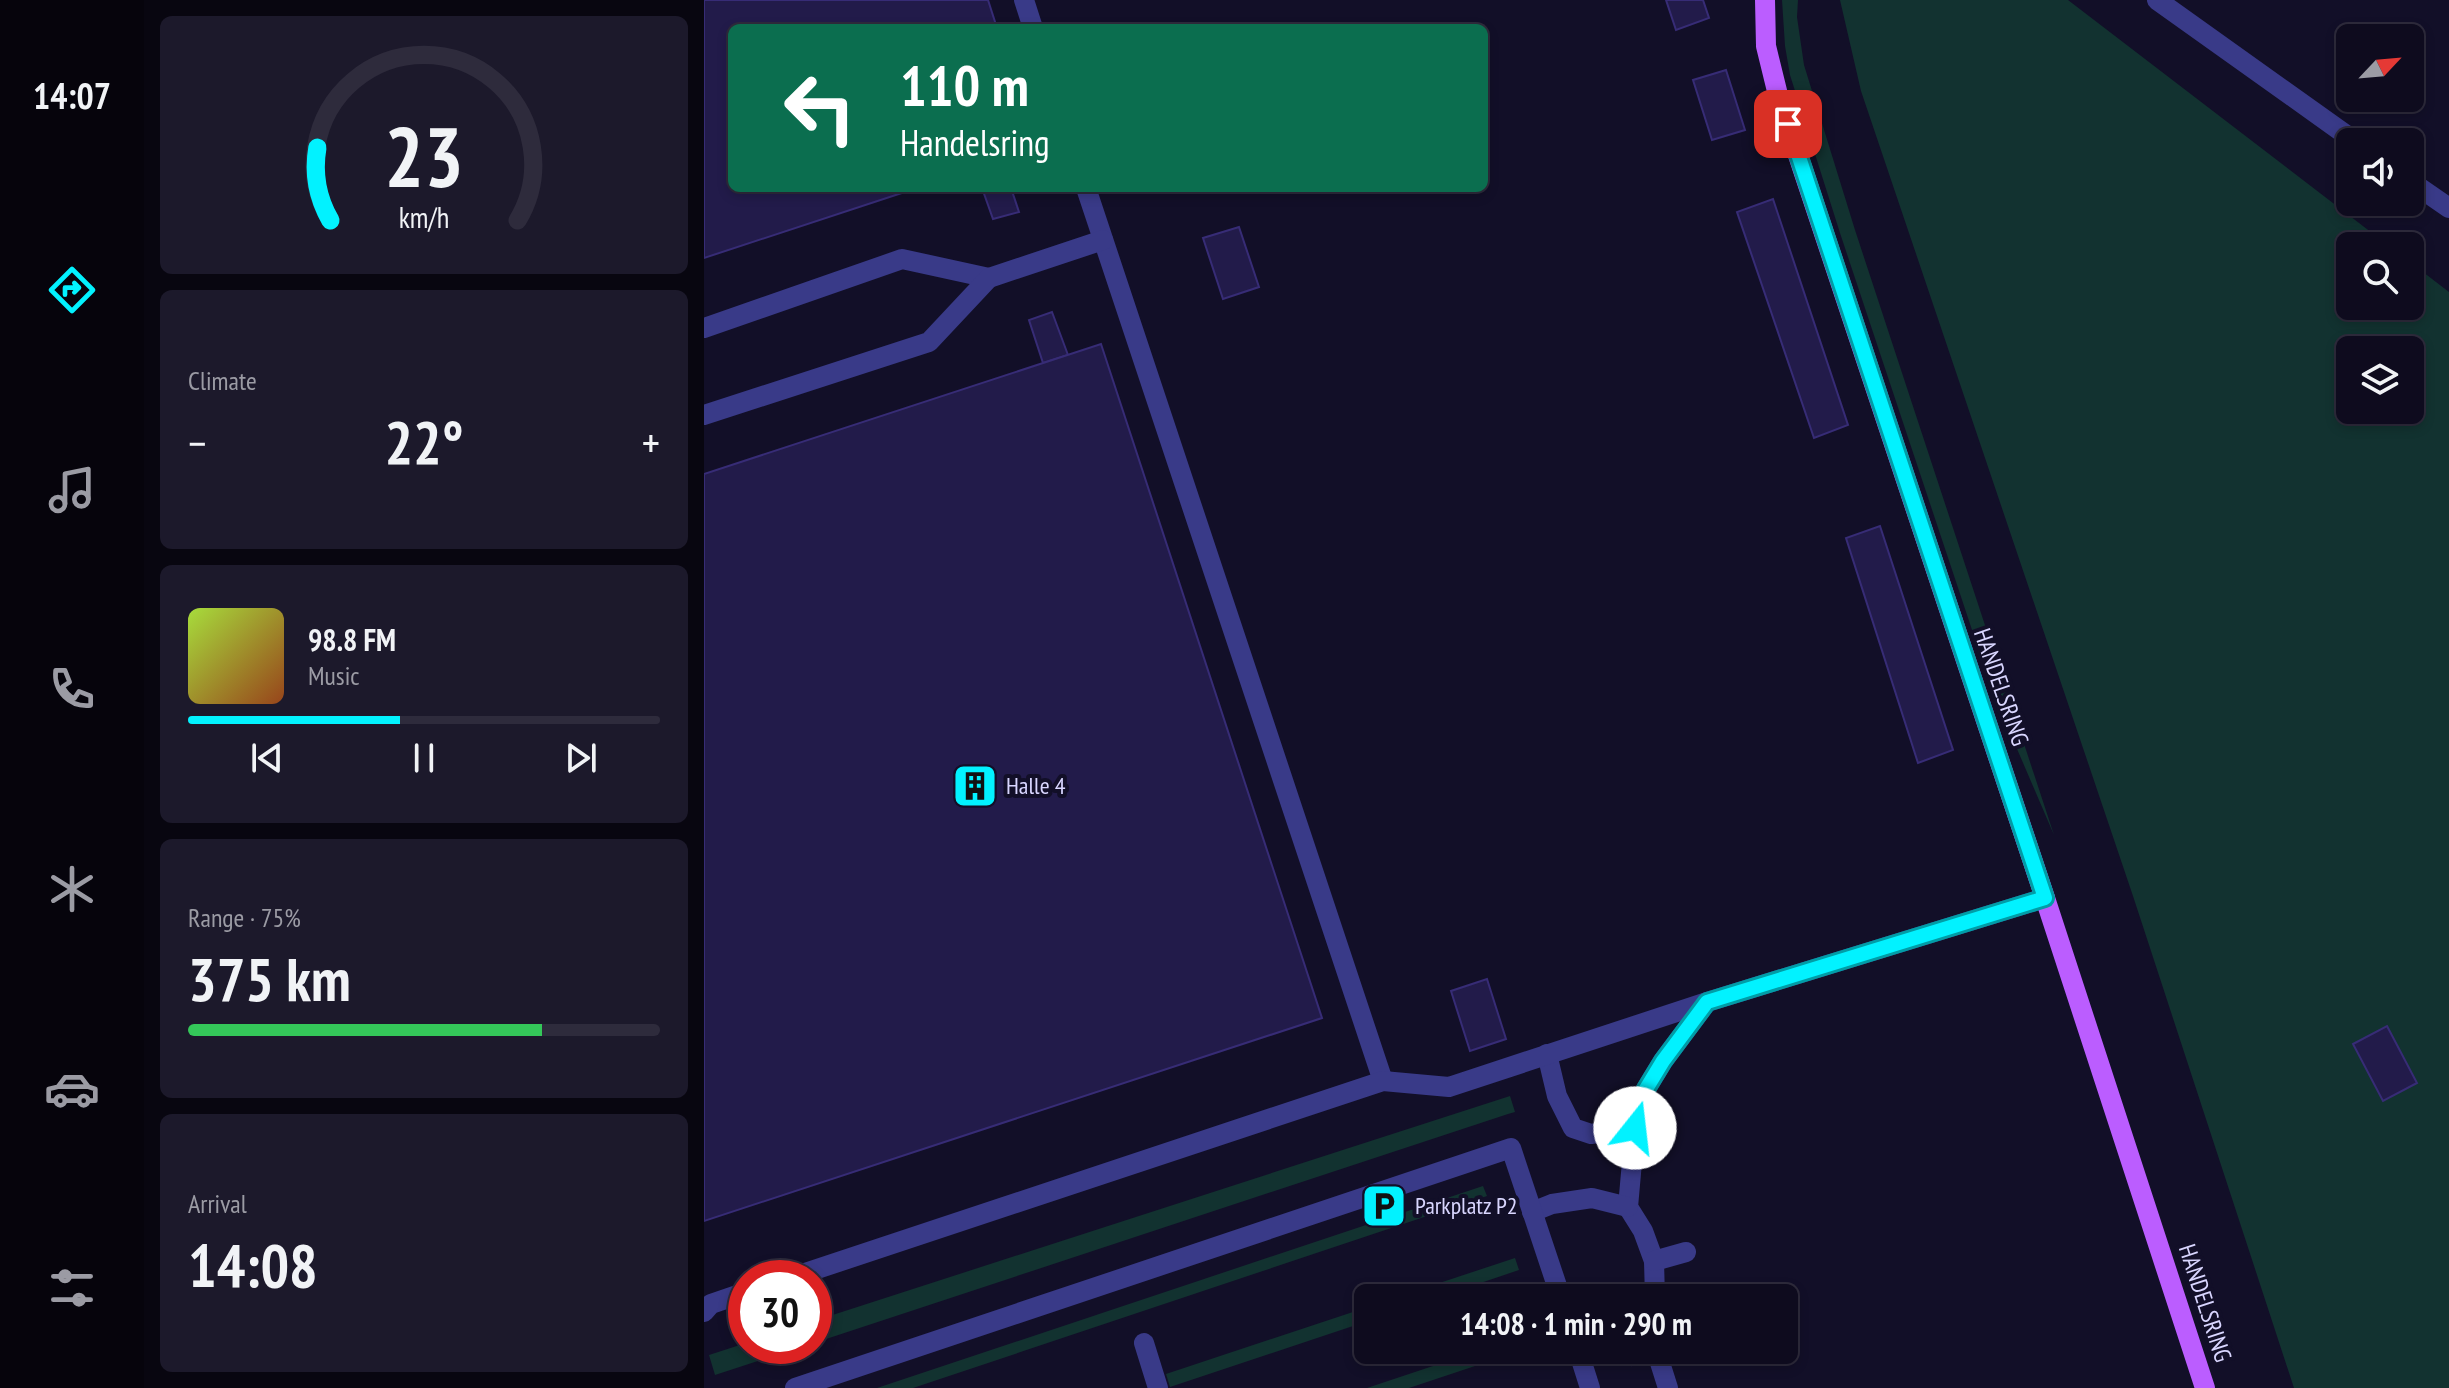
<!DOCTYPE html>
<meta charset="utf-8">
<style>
body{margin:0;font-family:"PT Sans Narrow",sans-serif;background:#1c192b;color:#f1f3f6;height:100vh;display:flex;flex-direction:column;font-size:30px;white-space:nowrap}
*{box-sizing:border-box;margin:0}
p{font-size:26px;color:#9b9ba4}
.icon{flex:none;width:44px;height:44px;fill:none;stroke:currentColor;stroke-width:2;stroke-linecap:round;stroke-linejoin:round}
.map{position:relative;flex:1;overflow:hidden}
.details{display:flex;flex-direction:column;gap:16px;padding:16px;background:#080610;width:560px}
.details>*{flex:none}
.banner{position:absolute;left:24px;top:24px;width:760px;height:168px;border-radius:12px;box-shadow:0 4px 12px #0003,0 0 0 2px #2e2b3c;background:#0b6e4f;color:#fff;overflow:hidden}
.needle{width:52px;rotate:64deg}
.fabs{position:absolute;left:1632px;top:24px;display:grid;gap:16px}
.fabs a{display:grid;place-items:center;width:88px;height:88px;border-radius:12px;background:#0e0b1e;box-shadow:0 4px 12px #0003,0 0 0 2px #2e2b3c;font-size:40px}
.speed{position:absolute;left:24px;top:1260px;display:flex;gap:16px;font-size:40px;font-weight:700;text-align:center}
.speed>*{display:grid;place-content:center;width:104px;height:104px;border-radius:50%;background:#0e0b1e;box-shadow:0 4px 12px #0003,0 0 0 2px #2e2b3c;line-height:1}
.speed .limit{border:12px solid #d22;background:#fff;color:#111}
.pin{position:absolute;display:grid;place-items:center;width:68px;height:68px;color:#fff;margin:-34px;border-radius:16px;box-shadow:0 4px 12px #0006}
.me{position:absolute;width:88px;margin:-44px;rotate:16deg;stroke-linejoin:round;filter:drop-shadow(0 0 6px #0008)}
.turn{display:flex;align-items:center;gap:28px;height:168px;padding:0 40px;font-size:36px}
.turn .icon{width:104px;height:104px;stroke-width:2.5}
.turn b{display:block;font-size:56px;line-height:68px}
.big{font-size:60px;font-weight:700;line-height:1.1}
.details .tile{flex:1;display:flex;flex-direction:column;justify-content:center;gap:12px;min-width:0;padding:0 28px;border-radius:12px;background:#1c192b}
.details .dial{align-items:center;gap:0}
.dial svg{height:208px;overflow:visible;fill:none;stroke:#2e2b3c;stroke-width:7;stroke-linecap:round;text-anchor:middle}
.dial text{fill:#f1f3f6;stroke:none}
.song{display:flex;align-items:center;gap:24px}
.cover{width:96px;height:96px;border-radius:12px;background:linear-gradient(135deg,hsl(80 70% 55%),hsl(20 70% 35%))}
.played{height:8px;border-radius:4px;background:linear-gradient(90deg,#02f2ff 45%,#2e2b3c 45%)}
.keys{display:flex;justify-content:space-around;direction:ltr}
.heat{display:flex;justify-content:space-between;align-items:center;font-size:44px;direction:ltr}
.charge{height:12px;border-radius:6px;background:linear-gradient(90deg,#34c759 75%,#2e2b3c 0)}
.trip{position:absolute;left:650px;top:1284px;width:444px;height:80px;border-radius:12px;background:#0e0b1e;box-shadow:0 4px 12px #0003,0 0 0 2px #2e2b3c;font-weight:700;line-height:80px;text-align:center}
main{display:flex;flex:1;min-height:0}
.dock{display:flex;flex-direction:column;width:144px;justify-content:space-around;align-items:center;background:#06040c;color:#9b9ba4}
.dock .icon{width:56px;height:56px}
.dock .active{color:#02f2ff}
.dock b{font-size:36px;color:#f1f3f6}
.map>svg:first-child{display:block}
</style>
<main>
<nav class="dock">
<b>14:07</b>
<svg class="icon active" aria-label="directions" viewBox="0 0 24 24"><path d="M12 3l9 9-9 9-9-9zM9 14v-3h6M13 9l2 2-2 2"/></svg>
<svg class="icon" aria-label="music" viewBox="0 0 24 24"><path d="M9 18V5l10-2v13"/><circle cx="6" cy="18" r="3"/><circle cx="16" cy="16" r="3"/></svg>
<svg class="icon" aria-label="phone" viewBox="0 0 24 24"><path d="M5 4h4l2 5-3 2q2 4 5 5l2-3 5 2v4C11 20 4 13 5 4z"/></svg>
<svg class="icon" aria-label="climate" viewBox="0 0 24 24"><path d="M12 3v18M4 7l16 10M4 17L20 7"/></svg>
<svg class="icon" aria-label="car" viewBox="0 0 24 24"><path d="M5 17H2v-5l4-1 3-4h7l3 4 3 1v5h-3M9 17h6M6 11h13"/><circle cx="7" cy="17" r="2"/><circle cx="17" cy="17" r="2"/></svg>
<svg class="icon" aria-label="filters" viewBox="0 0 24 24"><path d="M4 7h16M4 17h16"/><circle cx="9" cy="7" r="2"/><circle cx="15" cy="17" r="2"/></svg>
</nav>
<section class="details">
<div class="tile dial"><svg viewBox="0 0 100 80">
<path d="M14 69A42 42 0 1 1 86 69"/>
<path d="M14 69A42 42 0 0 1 9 41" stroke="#02f2ff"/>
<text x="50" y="56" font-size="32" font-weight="700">23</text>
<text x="50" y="72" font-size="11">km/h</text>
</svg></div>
<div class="tile"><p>Climate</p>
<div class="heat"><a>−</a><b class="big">22°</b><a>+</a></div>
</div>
<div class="tile">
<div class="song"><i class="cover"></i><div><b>98.8 FM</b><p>Music</p></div></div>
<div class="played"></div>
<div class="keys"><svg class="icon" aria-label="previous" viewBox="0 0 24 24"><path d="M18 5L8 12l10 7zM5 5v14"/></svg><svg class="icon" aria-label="pause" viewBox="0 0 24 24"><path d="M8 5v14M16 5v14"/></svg><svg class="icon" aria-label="next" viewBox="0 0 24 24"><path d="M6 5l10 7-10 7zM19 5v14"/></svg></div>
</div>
<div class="tile"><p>Range · 75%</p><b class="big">375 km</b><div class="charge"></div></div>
<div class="tile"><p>Arrival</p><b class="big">14:08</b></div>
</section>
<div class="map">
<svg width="1745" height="1388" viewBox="0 0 1745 1388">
<rect width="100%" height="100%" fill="#120f28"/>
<g fill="#123230" fill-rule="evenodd">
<polygon points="1078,0 1094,0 1093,17 1100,65 1151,230 1350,835 1289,693 1136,233 1086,75 1081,46"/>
<path d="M1136,0H1364L1685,246H1646V306H1706V262L1745,292V1388H1590L1429,896L1157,91ZM1646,350H1706V410H1646Z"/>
<polygon points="806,1096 811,1112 804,1114 110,1343 110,1321"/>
<polygon points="779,1186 783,1196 209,1388 173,1388"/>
<polygon points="811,1258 815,1270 732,1298 690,1298"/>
<polygon points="664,1307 664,1321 466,1387 462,1374"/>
<polygon points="42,1343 42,1346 100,1346 11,1375 5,1355"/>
<polygon points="777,1350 819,1350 705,1388 663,1388"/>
</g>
<g fill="#221b4a" stroke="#372c76" stroke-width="2">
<polygon points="0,0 284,0 293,28 28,28 28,188 213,188 0,258"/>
<polygon points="962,0 999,0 1005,18 972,30"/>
<polygon points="1022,70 1041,130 1008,140 989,80"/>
<polygon points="278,188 307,188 315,212 289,219"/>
<polygon points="1069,199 1144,425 1110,438 1033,212"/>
<polygon points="535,227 555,287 519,299 499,238"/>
<polygon points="348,312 364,355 339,363 325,320"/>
<polygon points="397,344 618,1018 0,1221 0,474"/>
<polygon points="1176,526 1249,750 1214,763 1142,538"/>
<polygon points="783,979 802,1039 766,1051 747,991"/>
<polygon points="1683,1026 1713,1083 1679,1101 1649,1044"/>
<polygon points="930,1353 934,1362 928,1365 924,1356"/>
</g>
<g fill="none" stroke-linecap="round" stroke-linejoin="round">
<g stroke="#393a88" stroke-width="20">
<polyline points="320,0 329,28"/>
<polyline points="1453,0 1652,142"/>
<polyline points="1706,181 1745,208"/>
<polyline points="382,188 679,1081"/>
<polyline points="0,328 198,259 285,278"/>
<polyline points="0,415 225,342 285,278 399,240"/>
<polyline points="843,1054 853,1096 869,1128 887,1134 931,1128 942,1089 959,1061 1003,1002"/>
<polyline points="931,1128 924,1207 939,1231 950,1261 951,1298"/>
<polyline points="828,1212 848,1204 888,1198 924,1207"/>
<polyline points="950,1261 982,1252"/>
<polyline points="86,1278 679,1081 745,1087 1003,1002 1341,898"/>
<polyline points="0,1312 7,1304 42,1292"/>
<polyline points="440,1343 454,1388"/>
<polyline points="874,1350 886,1388"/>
<polyline points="952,1350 964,1388"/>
<polyline points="91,1388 807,1148 857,1298"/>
</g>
<polyline stroke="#bb5dff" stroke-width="20" points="1061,0 1062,46 1074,95 1341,898 1501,1388"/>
</g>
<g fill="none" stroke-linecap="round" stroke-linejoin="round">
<g stroke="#019da6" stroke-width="20">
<polyline id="route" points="931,1128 942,1089 959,1061 1003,1002 1341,898 1084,124"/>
</g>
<use href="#route" stroke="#02f2ff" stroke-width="14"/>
</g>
<defs>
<g id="building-square" transform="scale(2.3)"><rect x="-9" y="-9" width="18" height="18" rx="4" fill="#02f2ff" stroke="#120f28"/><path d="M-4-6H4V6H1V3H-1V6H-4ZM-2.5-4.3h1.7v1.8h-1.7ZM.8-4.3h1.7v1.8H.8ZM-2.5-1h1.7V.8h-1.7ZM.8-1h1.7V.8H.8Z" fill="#111"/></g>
<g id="parking-square" transform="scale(2.3)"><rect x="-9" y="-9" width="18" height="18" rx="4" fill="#02f2ff" stroke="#120f28"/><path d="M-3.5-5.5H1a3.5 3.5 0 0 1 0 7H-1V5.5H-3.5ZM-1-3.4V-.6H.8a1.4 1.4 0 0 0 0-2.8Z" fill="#111"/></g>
</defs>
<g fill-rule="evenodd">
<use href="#building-square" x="271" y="786"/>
<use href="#parking-square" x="680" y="1206"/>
</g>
<g text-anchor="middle" stroke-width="8" stroke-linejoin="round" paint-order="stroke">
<g font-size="24" fill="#d9d6ff" stroke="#120f28">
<text transform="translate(1297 687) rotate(71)" y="8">HANDELSRING</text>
<text transform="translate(1501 1303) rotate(72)" y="8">HANDELSRING</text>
</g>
<g font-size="24" fill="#d9d6ff" stroke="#120f28" text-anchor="start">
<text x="302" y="794">Halle 4</text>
<text x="711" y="1214">Parkplatz P2</text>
</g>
</g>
</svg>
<div class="fabs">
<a><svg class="needle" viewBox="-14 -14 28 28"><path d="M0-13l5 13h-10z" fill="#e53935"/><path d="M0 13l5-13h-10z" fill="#9b9ba4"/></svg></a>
<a><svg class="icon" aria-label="sound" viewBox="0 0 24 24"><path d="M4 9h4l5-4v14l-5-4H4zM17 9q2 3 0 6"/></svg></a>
<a><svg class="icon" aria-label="search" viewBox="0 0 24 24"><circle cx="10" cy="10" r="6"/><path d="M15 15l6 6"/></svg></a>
<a><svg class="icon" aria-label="layers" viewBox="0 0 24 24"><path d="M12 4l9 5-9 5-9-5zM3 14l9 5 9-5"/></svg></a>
</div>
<div class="speed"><div class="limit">30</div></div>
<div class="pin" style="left:1084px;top:124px;background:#d93025"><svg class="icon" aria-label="arrive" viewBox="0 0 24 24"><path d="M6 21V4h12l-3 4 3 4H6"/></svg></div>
<svg class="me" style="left:931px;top:1128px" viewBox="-20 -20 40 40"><circle r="19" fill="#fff"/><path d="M0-13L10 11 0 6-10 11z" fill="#02f2ff"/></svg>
<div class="trip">14:08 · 1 min · 290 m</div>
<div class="banner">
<div class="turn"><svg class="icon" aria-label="left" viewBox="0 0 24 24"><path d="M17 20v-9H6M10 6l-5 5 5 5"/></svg><div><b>110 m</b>Handelsring</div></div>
</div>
</div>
</main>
